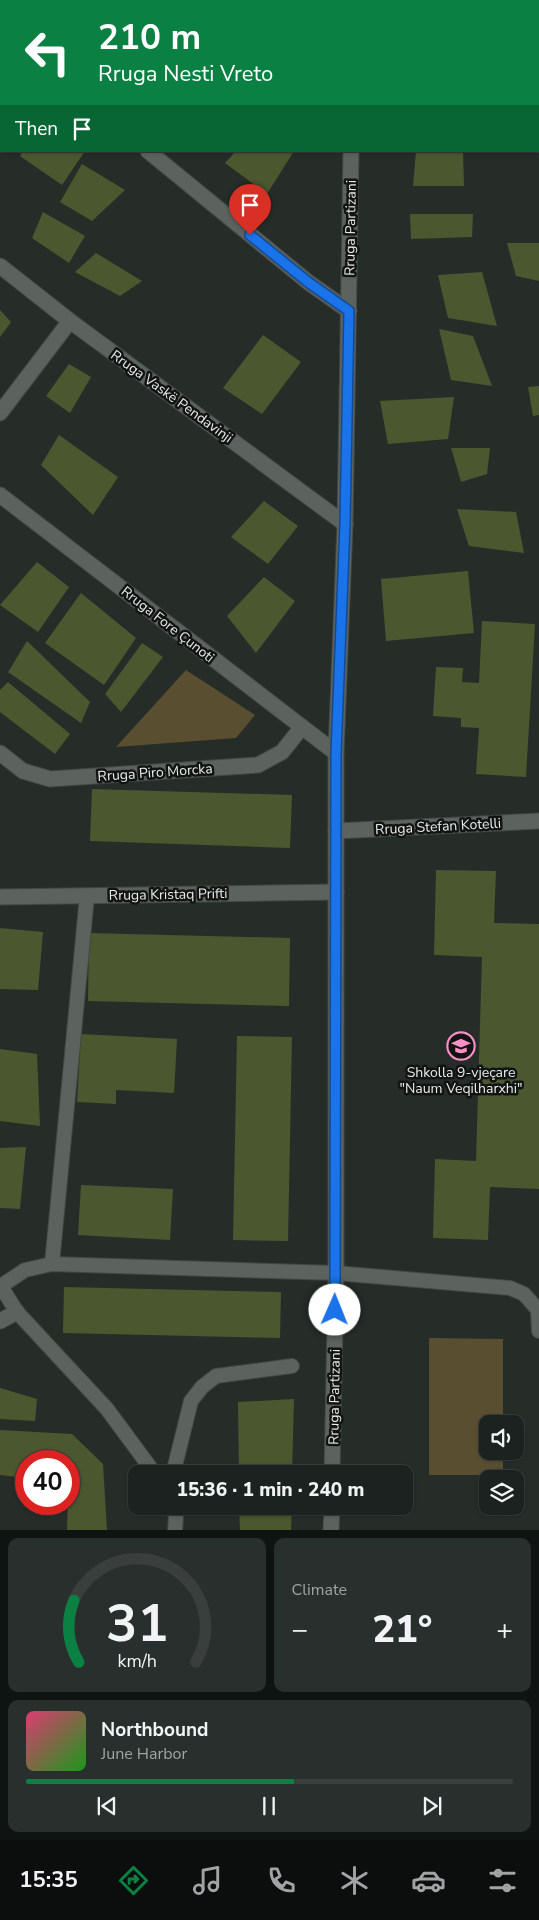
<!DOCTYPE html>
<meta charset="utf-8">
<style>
body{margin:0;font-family:"Nunito Sans",sans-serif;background:#292f2c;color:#f1f3f6;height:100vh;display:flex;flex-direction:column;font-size:19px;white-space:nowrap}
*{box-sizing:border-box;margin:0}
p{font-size:16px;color:#a0a4a4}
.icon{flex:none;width:28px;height:28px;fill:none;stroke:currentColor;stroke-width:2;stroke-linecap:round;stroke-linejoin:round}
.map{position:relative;height:1530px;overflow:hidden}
.panel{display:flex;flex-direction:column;gap:8px;padding:8px;background:#0f1311;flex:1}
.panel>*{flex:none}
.banner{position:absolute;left:0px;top:0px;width:540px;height:152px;box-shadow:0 1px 4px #0004,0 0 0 1px #3a3f3d;background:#0b8043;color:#fff;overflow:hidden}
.buttons{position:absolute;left:479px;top:1415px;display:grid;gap:10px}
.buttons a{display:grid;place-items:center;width:45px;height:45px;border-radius:10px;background:#1c221f;box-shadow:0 1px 4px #0004,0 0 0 1px #3a3f3d;font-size:25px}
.speed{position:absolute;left:15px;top:1450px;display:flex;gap:10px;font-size:25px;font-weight:700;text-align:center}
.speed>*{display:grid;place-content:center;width:65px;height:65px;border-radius:50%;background:#1c221f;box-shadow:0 1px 4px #0004,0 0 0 1px #3a3f3d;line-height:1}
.speed .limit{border:8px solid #d22;background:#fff;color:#111}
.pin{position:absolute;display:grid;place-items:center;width:42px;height:42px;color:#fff;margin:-51px -21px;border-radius:50% 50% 50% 0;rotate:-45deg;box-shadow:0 0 5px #0007}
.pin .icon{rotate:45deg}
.me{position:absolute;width:55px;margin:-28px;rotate:1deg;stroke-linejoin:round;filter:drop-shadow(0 0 4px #0008)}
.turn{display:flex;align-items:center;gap:18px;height:105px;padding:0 15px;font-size:22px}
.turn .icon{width:65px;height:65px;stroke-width:2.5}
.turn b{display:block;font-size:35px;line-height:42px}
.then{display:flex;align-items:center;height:48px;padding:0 15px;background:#0003;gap:10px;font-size:19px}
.big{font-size:38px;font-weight:800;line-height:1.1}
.panel .card{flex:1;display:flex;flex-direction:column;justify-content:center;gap:8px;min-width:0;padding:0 18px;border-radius:10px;background:#292f2c}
.panel .dial{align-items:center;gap:0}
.dial svg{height:130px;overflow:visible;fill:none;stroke:#3a3f3d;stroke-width:7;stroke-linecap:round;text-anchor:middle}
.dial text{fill:#f1f3f6;stroke:none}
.song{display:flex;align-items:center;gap:15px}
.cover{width:60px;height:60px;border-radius:8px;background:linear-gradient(135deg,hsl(340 70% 55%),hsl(120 70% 35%))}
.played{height:5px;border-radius:2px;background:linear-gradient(90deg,#0b8043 55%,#3a3f3d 55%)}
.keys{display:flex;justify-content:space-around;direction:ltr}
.heat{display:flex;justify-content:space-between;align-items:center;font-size:28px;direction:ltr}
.panel .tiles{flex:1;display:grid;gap:8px;grid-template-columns:1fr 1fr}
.card:last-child{grid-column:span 2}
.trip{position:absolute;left:128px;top:1465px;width:285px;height:50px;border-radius:10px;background:#1c221f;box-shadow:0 1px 4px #0004,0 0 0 1px #3a3f3d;font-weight:800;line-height:50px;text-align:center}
.dock{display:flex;height:80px;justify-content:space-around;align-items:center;background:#0b0e0c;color:#a0a4a4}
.dock .icon{width:35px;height:35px}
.dock .active{color:#0b8043}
.dock b{font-size:22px;color:#f1f3f6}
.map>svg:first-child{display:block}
</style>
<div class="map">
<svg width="539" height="1530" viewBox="0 0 539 1530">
<rect width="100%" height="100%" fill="#262d29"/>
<g fill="#594e30">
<polygon points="186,670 255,715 236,738 116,747"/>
<polygon points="429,1338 503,1339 503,1424 488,1424 488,1451 503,1451 503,1475 429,1475"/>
</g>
<g fill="#4a572f">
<polygon points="23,151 85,151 62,185 20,156"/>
<polygon points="236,151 294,151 267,194 225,163"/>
<polygon points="416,151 463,151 464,186 413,186"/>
<polygon points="82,164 125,190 92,221 60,202"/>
<polygon points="43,212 85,236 69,263 32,238"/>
<polygon points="410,214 473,214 472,237 411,239"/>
<polygon points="507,243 539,243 539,281 516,276"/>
<polygon points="96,253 142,281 120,296 75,272"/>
<polygon points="482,272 497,326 448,318 438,275"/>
<polygon points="0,310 11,322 0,337"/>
<polygon points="439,329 473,336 492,386 451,380"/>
<polygon points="263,335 301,362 262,414 223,388"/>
<polygon points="69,364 91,377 70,413 46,396"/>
<polygon points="539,386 539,415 533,416 528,387"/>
<polygon points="454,397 448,439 388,444 380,401"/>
<polygon points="59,435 118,477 93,515 41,465"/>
<polygon points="451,448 490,448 487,474 461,482"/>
<polygon points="264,501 298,526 268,564 231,537"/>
<polygon points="457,509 516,512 524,553 469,546"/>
<polygon points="37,562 69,587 38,632 0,605"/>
<polygon points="468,571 474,633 386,641 381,579"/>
<polygon points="264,577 295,601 256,653 227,616"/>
<polygon points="81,593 136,638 104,685 45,643"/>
<polygon points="482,621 535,624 526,777 476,774 479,728 461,727 461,718 433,716 436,667 463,668 462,682 479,683"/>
<polygon points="27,641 90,702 81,723 8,672"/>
<polygon points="142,643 163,657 121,712 105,694"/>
<polygon points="8,682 70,734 55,754 0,712 0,690"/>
<polygon points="92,789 292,795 290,848 90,841"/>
<polygon points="436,870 496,871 494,923 539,924 539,1189 490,1187 488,1240 433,1238 435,1159 476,1161 482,957 434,955"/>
<polygon points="0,928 43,932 38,990 0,989"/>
<polygon points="89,933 290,938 289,1006 88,1001"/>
<polygon points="81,1034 177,1039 174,1093 116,1090 116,1104 77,1102"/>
<polygon points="237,1036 292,1037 288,1241 233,1240"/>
<polygon points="0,1049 37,1054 40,1126 0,1121"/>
<polygon points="26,1147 20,1209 0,1208 0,1148"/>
<polygon points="81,1185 173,1189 170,1240 78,1235"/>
<polygon points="64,1287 281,1292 280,1338 63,1333"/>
<polygon points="0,1388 37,1399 35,1421 0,1419"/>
<polygon points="294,1399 292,1474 239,1474 238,1402"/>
<polygon points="0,1430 72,1434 103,1464 107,1530 67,1530 69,1461 26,1461 26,1478 0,1475"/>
<polygon points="239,1506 292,1506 291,1530 240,1530"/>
</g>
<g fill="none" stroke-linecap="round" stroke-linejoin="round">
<g stroke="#434845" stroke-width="16">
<g id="service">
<polyline points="52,1264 87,896"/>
<polyline points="0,1285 17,1312 107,1409 155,1474"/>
<polyline points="1,1286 25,1270 52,1264 336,1273 510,1288 524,1294 538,1310 539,1331"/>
<polyline points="173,1474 191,1401 202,1387 216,1376 292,1366"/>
<polyline points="173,1506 176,1517 175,1530"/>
</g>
</g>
<g stroke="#434845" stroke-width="17">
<g id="minor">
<polyline points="274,0 275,1"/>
<polyline points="0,31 1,32"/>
<polyline points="148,151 308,282 349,311"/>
<polyline points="0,266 70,321 345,524"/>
<polyline points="0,413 70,321"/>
<polyline points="0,495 336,753"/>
<polyline points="0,753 23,771 50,779 258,765 282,752 302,727"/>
<polyline points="336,831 539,821"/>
<polyline points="0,897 336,892"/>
<polyline points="0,1321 17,1312"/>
</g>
</g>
<g stroke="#434845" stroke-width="17">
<g id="tertiary">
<polyline points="359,1 359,0"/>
<polyline points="332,1474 336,1273 336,753 345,524 351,151"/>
<polyline points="331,1530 332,1506"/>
</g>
</g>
<use href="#service" stroke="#5c635e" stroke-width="14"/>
<use href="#minor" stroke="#5c635e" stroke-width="15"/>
<use href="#tertiary" stroke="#5c635e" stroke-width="15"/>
</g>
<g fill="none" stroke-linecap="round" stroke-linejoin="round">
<g stroke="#114b97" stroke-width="12">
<polyline id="route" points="250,235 308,282 349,311 345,524 336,753 335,1310"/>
</g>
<use href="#route" stroke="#1a73e8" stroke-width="9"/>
</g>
<defs>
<g id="school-ring" transform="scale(1.4375)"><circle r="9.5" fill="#111412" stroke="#fa8fc6" stroke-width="1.5"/><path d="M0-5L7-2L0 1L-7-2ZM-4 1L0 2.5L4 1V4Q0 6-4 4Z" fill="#fa8fc6"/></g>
</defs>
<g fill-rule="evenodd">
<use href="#school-ring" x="461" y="1046"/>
</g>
<g text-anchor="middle" stroke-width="5" stroke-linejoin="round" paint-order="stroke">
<g font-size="14" fill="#e7ebe8" stroke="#111412">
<text transform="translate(350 228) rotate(-89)" y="5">Rruga Partizani</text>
<text transform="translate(172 396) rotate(36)" y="5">Rruga Vaskë Pendavinji</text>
<text transform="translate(168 624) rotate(38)" y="5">Rruga Fore Çunoti</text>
<text transform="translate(155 772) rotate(-4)" y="5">Rruga Piro Morcka</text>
<text transform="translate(438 826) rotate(-3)" y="5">Rruga Stefan Kotelli</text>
<text transform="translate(168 894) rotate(-1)" y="5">Rruga Kristaq Prifti</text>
<text transform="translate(334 1397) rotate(-89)" y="5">Rruga Partizani</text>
</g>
<g font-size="14" fill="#e7ebe8" stroke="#111412">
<text x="461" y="1077">Shkolla 9-vjeçare<tspan x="461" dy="16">"Naum Veqilharxhi"</tspan></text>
</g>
</g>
</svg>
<div class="buttons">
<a><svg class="icon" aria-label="sound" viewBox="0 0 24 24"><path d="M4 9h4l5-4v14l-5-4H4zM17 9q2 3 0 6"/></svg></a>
<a><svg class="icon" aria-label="layers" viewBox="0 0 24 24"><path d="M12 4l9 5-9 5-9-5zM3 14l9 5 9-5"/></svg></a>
</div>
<div class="speed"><div class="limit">40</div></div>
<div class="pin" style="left:250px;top:235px;background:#d93025"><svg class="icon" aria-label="arrive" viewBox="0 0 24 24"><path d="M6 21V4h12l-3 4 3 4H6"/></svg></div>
<svg class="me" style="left:335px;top:1310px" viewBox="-20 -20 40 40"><circle r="19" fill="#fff"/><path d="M0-13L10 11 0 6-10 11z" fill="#1a73e8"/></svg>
<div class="trip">15:36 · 1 min · 240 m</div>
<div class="banner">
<div class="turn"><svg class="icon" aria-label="left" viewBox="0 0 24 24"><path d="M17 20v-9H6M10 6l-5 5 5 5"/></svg><div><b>210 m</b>Rruga Nesti Vreto</div></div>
<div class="then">Then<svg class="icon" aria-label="arrive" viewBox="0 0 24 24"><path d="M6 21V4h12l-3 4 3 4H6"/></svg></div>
</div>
</div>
<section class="panel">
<div class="tiles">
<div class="card dial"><svg viewBox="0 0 100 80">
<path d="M14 69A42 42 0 1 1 86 69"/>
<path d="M14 69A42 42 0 0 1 11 31" stroke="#0b8043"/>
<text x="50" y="56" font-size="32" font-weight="700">31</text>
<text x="50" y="72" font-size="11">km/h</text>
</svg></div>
<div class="card"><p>Climate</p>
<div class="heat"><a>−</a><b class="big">21°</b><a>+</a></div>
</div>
<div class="card">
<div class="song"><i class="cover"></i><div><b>Northbound</b><p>June Harbor</p></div></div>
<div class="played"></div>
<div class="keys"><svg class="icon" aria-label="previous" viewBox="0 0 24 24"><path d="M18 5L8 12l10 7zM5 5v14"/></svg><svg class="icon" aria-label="pause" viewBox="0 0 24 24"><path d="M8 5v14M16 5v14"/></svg><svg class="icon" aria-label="next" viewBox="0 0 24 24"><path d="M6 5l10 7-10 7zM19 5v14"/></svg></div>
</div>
</div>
</section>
<nav class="dock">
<b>15:35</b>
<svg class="icon active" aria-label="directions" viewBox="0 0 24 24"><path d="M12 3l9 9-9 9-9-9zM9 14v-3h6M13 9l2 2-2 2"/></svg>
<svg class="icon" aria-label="music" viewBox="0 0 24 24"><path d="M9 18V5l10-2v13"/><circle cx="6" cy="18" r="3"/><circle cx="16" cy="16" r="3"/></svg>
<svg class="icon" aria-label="phone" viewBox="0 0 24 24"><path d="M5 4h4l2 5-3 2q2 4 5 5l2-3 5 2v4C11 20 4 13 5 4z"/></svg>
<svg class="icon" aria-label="climate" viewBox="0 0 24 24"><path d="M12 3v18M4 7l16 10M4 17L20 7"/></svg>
<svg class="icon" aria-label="car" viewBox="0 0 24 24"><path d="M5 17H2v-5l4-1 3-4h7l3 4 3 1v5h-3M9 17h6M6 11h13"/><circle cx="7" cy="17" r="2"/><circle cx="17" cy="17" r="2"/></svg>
<svg class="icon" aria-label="filters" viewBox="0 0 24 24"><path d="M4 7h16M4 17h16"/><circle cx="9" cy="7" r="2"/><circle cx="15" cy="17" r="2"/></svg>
</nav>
